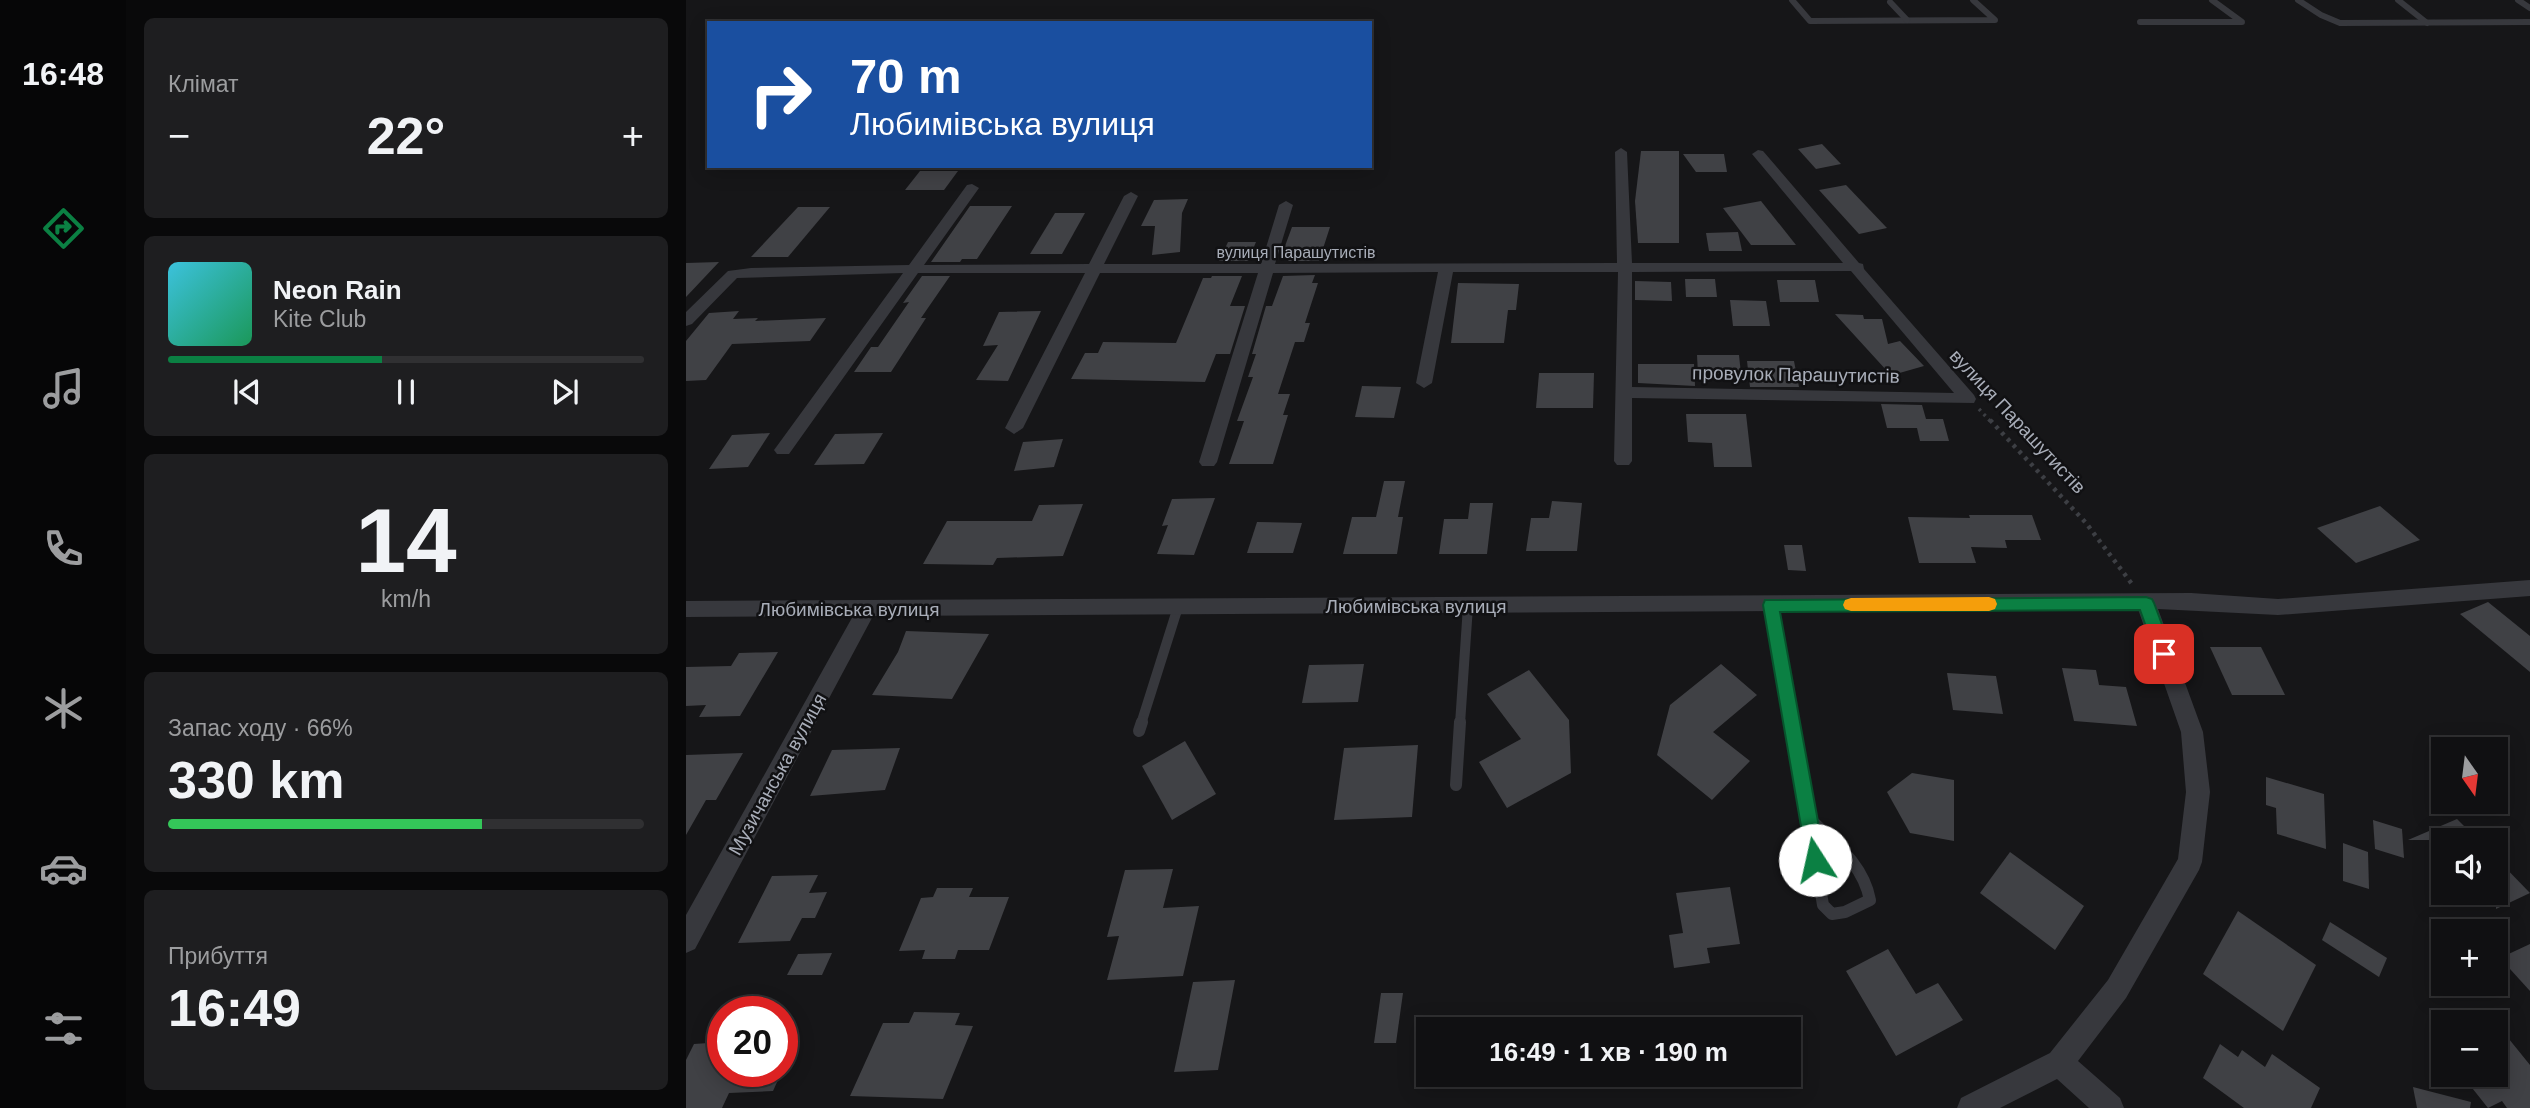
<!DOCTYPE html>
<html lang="uk">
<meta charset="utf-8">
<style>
body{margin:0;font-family:Helvetica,sans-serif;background:#1e1e20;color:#f1f3f6;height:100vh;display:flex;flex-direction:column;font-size:26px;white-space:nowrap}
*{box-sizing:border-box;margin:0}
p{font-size:23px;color:#9c9d9f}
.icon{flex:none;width:38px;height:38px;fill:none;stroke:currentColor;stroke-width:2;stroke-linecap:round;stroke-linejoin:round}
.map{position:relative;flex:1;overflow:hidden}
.panel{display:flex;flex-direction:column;gap:18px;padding:18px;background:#09090a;width:560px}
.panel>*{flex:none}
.banner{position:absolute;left:21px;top:21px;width:665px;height:147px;border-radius:0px;box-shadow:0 4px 18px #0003,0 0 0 2px #303032;background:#1a4fa0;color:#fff;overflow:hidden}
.needle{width:46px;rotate:166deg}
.tools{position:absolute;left:1745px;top:737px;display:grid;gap:14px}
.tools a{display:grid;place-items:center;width:77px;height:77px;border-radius:0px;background:#101012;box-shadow:0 4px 18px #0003,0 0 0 2px #303032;font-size:35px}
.speed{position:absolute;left:21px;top:996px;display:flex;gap:14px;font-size:35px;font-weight:700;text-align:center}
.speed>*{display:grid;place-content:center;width:91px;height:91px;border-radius:50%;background:#101012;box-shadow:0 4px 18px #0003,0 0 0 2px #303032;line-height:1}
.speed .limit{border:10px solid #d22;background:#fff;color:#111}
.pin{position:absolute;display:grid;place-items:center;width:60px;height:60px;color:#fff;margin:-30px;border-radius:14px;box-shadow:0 4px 10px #0006}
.me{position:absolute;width:77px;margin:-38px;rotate:350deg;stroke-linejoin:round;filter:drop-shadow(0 0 5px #0008)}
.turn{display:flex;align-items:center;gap:24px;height:147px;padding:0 28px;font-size:32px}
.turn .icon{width:91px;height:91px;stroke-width:2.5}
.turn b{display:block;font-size:49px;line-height:60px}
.big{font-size:52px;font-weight:700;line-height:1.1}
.panel .widget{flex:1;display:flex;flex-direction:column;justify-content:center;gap:10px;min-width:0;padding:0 24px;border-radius:10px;background:#1e1e20}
.panel .dial{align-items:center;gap:0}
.dial b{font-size:91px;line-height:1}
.song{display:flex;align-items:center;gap:21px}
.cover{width:84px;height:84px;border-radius:10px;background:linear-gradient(135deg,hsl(190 70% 55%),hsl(150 70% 35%))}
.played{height:7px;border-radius:4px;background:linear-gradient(90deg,#0b8043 45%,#303032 45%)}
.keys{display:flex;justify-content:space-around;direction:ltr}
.heat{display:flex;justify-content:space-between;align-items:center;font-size:38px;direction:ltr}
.charge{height:10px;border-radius:5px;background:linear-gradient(90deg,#34c759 66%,#303032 0)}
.trip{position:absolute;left:730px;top:1017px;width:385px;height:70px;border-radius:0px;background:#101012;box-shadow:0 4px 18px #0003,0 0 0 2px #303032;font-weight:700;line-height:70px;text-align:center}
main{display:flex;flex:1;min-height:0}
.tab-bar{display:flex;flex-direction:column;width:126px;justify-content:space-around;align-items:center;background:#060607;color:#9c9d9f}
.tab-bar .icon{width:49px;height:49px}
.tab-bar .selected{color:#0b8043}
.tab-bar b{font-size:32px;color:#f1f3f6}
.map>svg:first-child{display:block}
</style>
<main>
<nav class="tab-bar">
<b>16:48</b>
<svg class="icon selected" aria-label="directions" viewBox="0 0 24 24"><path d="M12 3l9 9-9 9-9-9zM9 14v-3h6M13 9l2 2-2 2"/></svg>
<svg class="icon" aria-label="music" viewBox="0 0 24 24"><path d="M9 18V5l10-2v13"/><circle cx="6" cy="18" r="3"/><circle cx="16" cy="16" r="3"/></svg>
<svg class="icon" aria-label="phone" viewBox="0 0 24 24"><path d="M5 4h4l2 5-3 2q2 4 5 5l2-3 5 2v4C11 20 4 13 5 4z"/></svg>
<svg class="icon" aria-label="climate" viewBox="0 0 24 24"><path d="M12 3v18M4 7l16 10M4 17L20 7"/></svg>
<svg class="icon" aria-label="car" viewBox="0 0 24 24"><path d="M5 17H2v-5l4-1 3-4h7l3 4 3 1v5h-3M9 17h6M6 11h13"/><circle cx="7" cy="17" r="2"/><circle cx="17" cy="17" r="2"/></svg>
<svg class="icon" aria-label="filters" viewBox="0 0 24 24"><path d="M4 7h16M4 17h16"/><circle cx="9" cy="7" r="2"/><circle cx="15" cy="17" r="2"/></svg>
</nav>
<section class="panel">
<div class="widget"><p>Клімат</p>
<div class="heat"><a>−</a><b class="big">22°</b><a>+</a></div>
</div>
<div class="widget">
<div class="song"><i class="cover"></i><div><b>Neon Rain</b><p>Kite Club</p></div></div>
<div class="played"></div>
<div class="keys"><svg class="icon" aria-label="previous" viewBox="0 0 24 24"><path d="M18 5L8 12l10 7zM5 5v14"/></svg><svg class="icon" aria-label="pause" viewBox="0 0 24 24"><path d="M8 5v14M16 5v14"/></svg><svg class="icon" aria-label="next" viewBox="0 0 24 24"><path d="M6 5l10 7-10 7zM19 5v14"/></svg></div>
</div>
<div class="widget dial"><b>14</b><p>km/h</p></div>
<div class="widget"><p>Запас ходу · 66%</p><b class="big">330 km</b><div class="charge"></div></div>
<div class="widget"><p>Прибуття</p><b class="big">16:49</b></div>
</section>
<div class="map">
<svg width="1844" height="1108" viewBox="0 0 1844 1108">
<rect width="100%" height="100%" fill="#161618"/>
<g fill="#404145">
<polygon points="1136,144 1155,164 1130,169 1112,149"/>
<polygon points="955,151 993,151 993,243 952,243 949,201"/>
<polygon points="997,154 1038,154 1041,172 1010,172"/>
<polygon points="234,171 272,171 258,190 219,190"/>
<polygon points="1160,185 1201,228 1173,234 1133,190"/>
<polygon points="502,199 496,213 494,252 466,255 469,226 455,226 468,200"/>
<polygon points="1075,201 1110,245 1065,245 1037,208"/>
<polygon points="284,206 326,206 291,259 276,259 274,262 245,262"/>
<polygon points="112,207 144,207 102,257 65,257"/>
<polygon points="369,213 399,213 376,254 344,254"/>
<polygon points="606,227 644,227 633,261 602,261 604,257 595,257"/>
<polygon points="1052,232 1056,251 1023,251 1020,233"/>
<polygon points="542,242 570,242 562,261 533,261"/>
<polygon points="33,262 0,297 0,263"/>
<polygon points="629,275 626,283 632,283 619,323 624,323 618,342 609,342 592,394 604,394 597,415 602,415 587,464 543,464 558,421 551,421 567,377 562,377 570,354 566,354 580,306 586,306 597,276"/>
<polygon points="236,276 264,276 235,318 240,318 205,372 168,372 185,347 192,347 223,302 217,303"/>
<polygon points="526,276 556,276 544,306 559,306 544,354 530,354 519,382 385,379 399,353 412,353 417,342 490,343 517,278 525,278"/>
<polygon points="999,279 1029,279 1031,297 1000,297"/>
<polygon points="1091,280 1129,280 1133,302 1094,302"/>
<polygon points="949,281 985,282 986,301 949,300"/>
<polygon points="772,283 833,284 830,310 822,310 818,343 765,343"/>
<polygon points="1044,300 1080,301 1084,326 1047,326"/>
<polygon points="53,311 47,319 72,318 69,321 140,318 124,341 46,344 20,380 0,381 0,341 23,313"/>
<polygon points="355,311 322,381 290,380 312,345 297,346 313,312"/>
<polygon points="1149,314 1177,315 1178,319 1196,319 1202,344 1214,341 1238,366 1210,374 1212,383"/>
<polygon points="1011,355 1053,355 1055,374 1012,374"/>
<polygon points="1061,361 1108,361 1113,387 1064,387"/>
<polygon points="952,364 1008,364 1009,386 952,383"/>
<polygon points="853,373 908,373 907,408 850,408"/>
<polygon points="676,386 715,387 708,418 669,417"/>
<polygon points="1195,404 1236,405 1240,419 1257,419 1263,441 1234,441 1231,428 1201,428"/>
<polygon points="1000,414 1060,414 1066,467 1028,467 1026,443 1002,442"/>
<polygon points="84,433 62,467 23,469 46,435"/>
<polygon points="197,433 178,464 128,465 149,434"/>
<polygon points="377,439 368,467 328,471 337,442"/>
<polygon points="698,481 719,481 712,517 717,517 711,554 657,554 666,517 690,517"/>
<polygon points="529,498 508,555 471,554 482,525 476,526 486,499"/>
<polygon points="866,501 896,503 891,551 840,551 845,518 863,518"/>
<polygon points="784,503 807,503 801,554 753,554 758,519 782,519"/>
<polygon points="397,504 377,556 311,558 307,565 237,564 261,521 346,521 353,505"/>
<polygon points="1694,506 1734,540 1670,563 1631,528"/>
<polygon points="1283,515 1346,515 1355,540 1319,540 1321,548 1285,547 1290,563 1233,563 1222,517 1284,518"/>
<polygon points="571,522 616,523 607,553 561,553"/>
<polygon points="1098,545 1116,545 1120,571 1102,570"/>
<polygon points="1802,602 1844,636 1844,672 1774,614"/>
<polygon points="220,631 303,634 266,699 186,695 212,652"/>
<polygon points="1524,647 1575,647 1599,695 1546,695"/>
<polygon points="92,652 54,716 13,717 20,705 0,706 0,667 45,666 53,653"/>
<polygon points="678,664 672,702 616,703 623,665"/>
<polygon points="1035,664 1071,695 1027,732 1064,761 1026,800 971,755 984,705"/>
<polygon points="1376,668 1410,670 1413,685 1440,687 1451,726 1388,721"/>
<polygon points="843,670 883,720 885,773 821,808 793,762 835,739 801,694"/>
<polygon points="1261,673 1310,676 1317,714 1267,710"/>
<polygon points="499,741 530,794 486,820 456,766"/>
<polygon points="732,745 726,817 648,820 658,748"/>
<polygon points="214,748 199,790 124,796 146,750"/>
<polygon points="57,753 30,800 20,800 0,835 0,755"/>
<polygon points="1226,773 1268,780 1268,841 1224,833 1201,792"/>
<polygon points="1580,777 1638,794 1640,849 1591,834 1590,808 1580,805"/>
<polygon points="1771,819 1792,840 1722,840"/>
<polygon points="1687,820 1716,829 1718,858 1689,849"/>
<polygon points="1657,843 1682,852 1683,889 1657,881"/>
<polygon points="1324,852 1398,906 1369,950 1294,893"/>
<polygon points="1810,858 1844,893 1810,909"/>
<polygon points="487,869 477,908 513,906 497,976 421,980 433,936 421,937 439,870"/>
<polygon points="132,875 123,893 141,892 129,918 116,918 104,941 52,943 86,876"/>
<polygon points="1044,887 1054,944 1021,948 1024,963 988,968 983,935 997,933 990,893"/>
<polygon points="251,888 287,888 283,897 323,897 303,950 272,950 269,959 236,959 239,950 213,951 235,898 247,897"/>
<polygon points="1552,911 1630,965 1597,1031 1517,974"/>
<polygon points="1644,922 1701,958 1693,977 1636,940"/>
<polygon points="1844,944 1844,991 1814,958"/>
<polygon points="1202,949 1230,994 1252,983 1277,1020 1210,1056 1160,971"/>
<polygon points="146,953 136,975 101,975 112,954"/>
<polygon points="549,980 532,1070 488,1072 507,982"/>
<polygon points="695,993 717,993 710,1043 688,1043"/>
<polygon points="228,1012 274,1013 269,1025 287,1026 257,1099 164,1096 197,1023 223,1023"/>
<polygon points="1810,1023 1844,1065 1844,1108 1821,1108 1816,1101 1802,1108 1775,1074 1810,1074"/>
<polygon points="37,1042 37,1071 96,1071 87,1091 43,1093 36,1108 0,1108 0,1060 8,1044"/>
<polygon points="1534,1044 1552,1057 1556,1050 1579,1067 1586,1054 1634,1088 1625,1108 1558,1108 1517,1078"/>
<polygon points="1727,1087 1785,1102 1784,1108 1731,1108"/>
</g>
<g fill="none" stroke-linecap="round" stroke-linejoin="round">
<polyline stroke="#3d3f44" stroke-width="3.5" stroke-dasharray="2.5 4.5" stroke-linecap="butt" points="1293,409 1305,422"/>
<polyline stroke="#3d3f44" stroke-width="4.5" stroke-dasharray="3.5 5" stroke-linecap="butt" points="1304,420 1400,523 1446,584"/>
<g stroke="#37383d" stroke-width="6">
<polyline points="1106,0 1124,21 1309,20 1287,0"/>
<polyline points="1612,0 1635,15 1654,23 1844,22"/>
<polyline points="1712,0 1741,23"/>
<polyline points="1832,0 1844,8"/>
<polyline points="1204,2 1221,20"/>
<polyline points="1454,22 1556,22 1526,0"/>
</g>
<g stroke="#37383d" stroke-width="10">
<polyline points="1085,605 1106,724"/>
<polyline points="455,724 492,607"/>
<polyline points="774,724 782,606"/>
</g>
<g stroke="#37383d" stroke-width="12">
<polyline points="1105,722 1122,817"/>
<polyline points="453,731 456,722"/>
<polyline points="770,785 774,722"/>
<path d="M1122,817C1147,842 1177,863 1184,900L1159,912L1146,914L1137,905Z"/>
</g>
<g fill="#37383d" fill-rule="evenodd">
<path d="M935,148L941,152L946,263H1157L1066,154L1072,150L1077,151L1173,263L1177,264L1178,269L1288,395L1290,399L1288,403L946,398V461L943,465H931L928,461L932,272H767L746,383L738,388L730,383L752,272L587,273L531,462L528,466H516L513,462L572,273H414L337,428L328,434L319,428L399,273H232L103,454H91L88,450L91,446L217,273L51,278L6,324L0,326V312L42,271L65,268L223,265L281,185L286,184L293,188L238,265L403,264L438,196L445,192L452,196L418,264H575L593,205L600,201L607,205L589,264L931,263L929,152ZM1165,271L1268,393L946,387V272Z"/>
<polygon points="1844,580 1844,596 1592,615 1472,609 1517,732 1524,792 1516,862 1513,870 1440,998 1392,1061 1434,1098 1438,1108 1403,1108 1371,1079 1314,1108 1271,1108 1275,1098 1364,1053 1422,980 1492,859 1500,792 1495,732 1452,609 187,616 9,949 0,953 0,915 167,616 0,617 0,601 1505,593 1592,599"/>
</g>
</g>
<polygon fill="#0b8043" stroke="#07532c" stroke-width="2" points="1460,597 1466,599 1468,603 1487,654 1484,660 1472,660 1470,654 1454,610 1094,612 1139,860 1136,867 1129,870 1122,867 1077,605 1079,600"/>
<polygon fill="#f59e0b" points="1303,597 1309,599 1311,604 1309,609 1303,611 1165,611 1159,609 1157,605 1159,600 1165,598"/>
<g text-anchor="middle" stroke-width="5" stroke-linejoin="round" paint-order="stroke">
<g font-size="16" fill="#a8adb8" stroke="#111113">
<text x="610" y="258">вулиця Парашутистів</text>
</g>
<g font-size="19" fill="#a8adb8" stroke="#111113">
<text transform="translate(1110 374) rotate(1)" y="7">провулок Парашутистів</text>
<text transform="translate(1332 421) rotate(47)" y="7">вулиця Парашутистів</text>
<text x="730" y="613">Любимівська вулиця</text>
<text x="163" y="616">Любимівська вулиця</text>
<text transform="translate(91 774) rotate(-61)" y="7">Музичанська вулиця</text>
</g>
</g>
</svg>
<div class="tools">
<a><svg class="needle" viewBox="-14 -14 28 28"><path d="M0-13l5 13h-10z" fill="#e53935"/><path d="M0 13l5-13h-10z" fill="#9c9d9f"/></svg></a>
<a><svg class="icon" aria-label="sound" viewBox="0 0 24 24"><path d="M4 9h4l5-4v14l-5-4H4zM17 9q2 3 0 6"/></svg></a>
<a>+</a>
<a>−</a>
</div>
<div class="speed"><div class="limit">20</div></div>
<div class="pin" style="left:1478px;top:654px;background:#d93025"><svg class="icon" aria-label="arrive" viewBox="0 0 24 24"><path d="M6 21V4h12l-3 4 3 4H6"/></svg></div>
<svg class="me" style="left:1129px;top:860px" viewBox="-20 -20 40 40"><circle r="19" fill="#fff"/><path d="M0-13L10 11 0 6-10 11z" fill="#0b8043"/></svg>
<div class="trip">16:49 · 1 хв · 190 m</div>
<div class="banner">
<div class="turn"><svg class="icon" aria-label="right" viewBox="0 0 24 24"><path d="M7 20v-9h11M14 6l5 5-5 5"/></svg><div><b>70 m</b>Любимівська вулиця</div></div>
</div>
</div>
</main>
